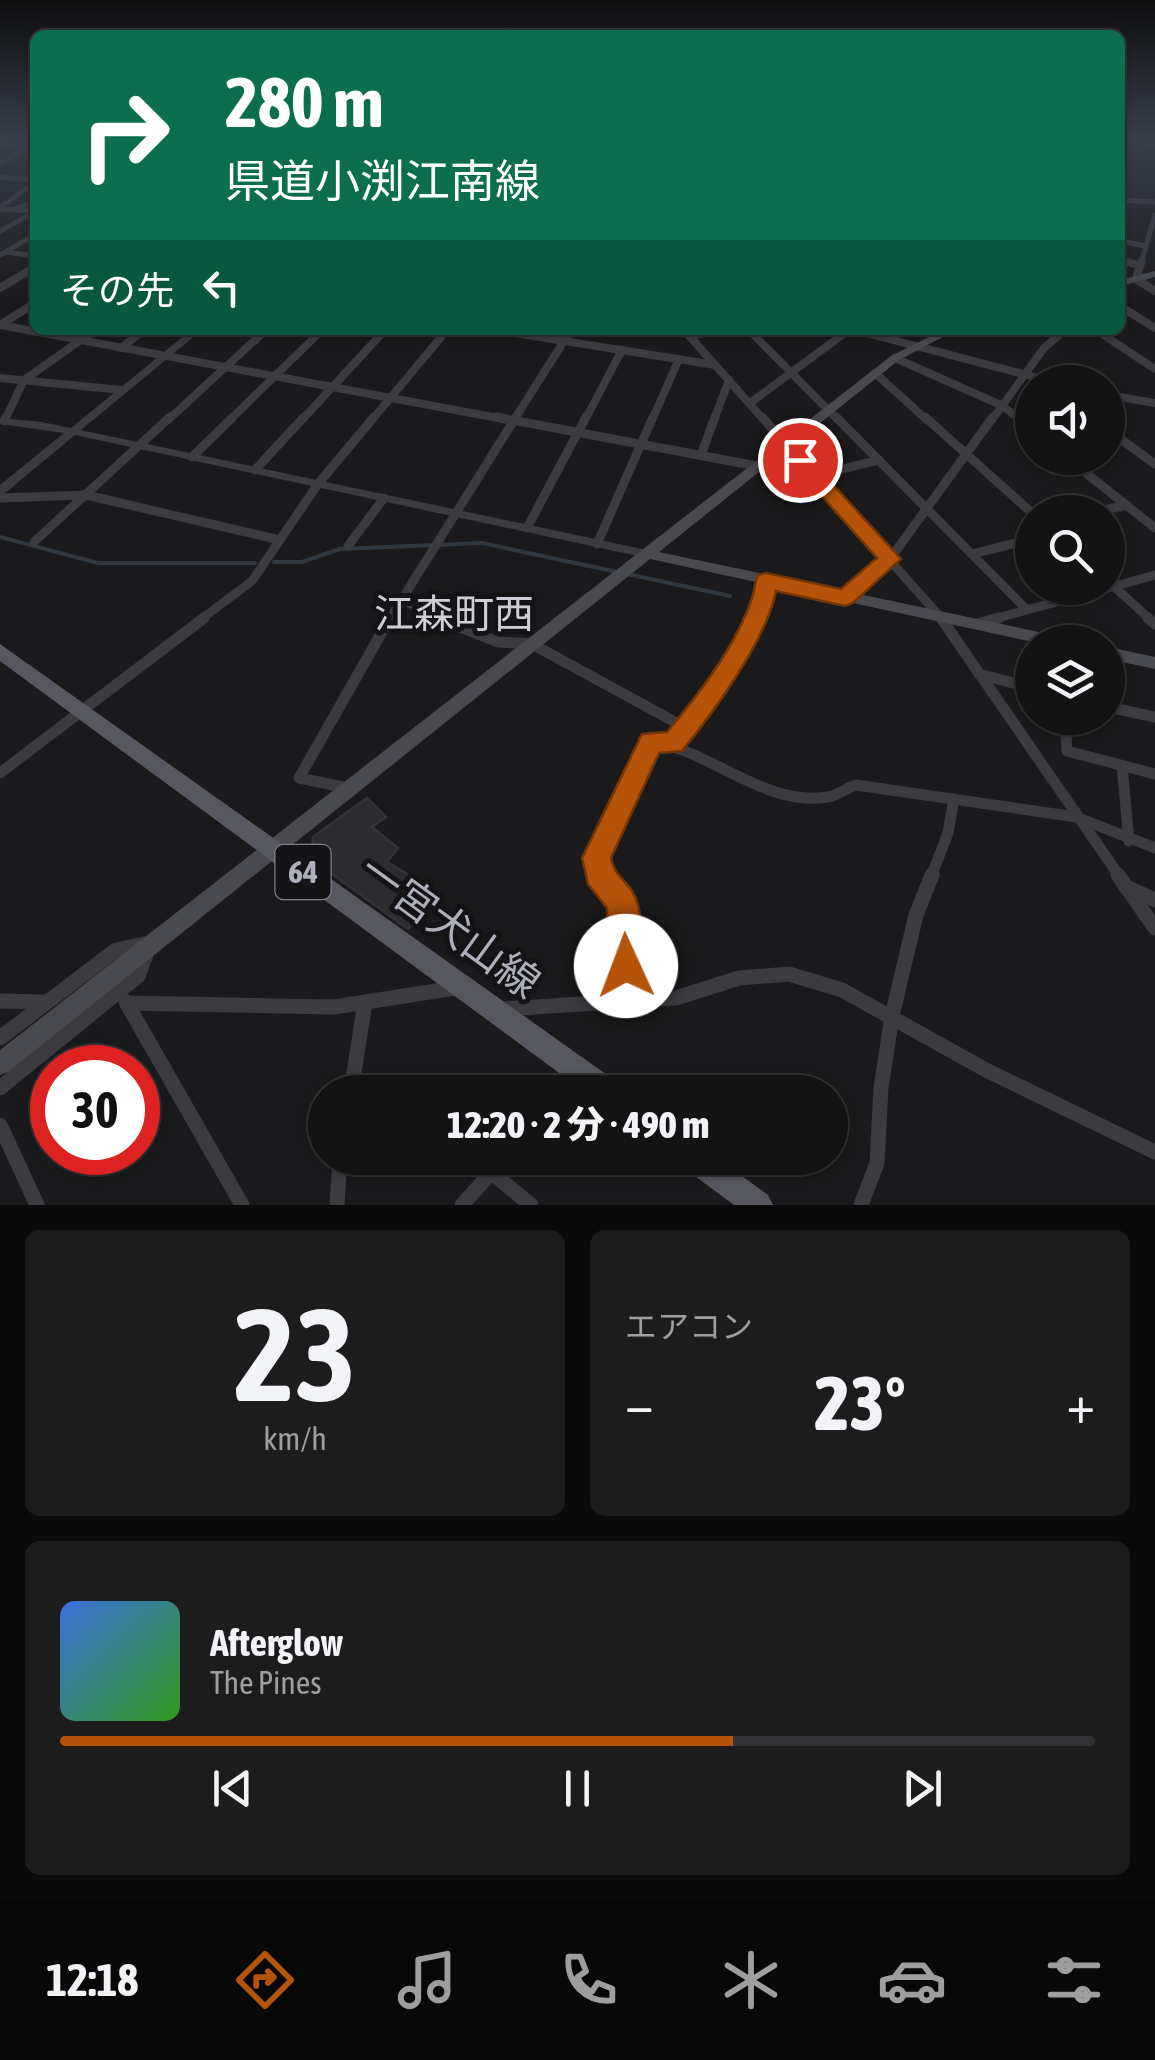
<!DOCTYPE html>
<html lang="ja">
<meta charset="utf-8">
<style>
body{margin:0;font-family:"Asap Condensed","Noto Sans JP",sans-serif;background:#1d1c1d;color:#f1f3f6;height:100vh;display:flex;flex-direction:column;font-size:38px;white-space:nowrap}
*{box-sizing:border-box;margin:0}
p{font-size:32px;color:#9d9ea0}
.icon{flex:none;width:55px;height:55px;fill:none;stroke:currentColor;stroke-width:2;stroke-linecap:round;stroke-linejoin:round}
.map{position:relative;height:1205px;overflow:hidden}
.side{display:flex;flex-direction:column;gap:25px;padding:25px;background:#0b0a0b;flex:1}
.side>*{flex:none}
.guide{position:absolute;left:30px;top:30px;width:1095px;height:305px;border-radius:15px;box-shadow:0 2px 8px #0004,0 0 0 2px #333234;background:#0b6e4f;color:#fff;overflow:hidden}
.tools{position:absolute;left:1015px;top:365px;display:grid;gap:20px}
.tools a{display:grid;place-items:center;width:110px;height:110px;border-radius:50%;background:#141314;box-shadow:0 2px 8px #0004,0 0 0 2px #333234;font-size:50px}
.speed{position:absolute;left:30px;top:1045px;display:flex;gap:20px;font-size:50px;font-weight:700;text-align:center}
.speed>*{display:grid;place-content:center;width:130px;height:130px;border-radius:50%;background:#141314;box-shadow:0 2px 8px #0004,0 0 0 2px #333234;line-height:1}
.speed .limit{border:15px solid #d22;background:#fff;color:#111}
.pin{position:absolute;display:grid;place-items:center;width:85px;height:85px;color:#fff;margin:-42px;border:5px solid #fff;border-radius:50%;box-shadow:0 2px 10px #0007}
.me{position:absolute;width:110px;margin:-55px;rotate:358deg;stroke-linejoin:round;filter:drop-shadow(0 0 8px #0008)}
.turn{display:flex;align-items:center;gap:35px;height:210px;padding:0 30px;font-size:45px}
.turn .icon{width:130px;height:130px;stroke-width:2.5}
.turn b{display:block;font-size:70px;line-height:85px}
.then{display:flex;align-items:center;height:95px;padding:0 30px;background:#0003;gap:20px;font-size:38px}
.big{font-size:75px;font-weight:800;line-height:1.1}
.side .widget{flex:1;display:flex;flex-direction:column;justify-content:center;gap:15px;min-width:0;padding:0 35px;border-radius:15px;background:#1d1c1d}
.side .dial{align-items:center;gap:0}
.dial b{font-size:130px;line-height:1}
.song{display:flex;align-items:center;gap:30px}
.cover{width:120px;height:120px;border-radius:15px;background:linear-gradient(135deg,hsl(220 70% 55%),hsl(110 70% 35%))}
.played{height:10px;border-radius:5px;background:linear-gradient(90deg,#b45309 65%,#333234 65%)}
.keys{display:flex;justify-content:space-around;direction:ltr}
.heat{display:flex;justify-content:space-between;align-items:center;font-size:55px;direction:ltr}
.side .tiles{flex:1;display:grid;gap:25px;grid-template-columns:1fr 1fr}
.widget:last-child{grid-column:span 2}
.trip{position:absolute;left:308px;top:1075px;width:540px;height:100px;border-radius:50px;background:#141314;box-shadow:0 2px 8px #0004,0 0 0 2px #333234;font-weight:800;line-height:100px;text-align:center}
.tabs{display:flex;height:160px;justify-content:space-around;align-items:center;background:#080808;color:#9d9ea0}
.tabs .icon{width:70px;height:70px}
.tabs .on{color:#b45309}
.tabs b{font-size:45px;color:#f1f3f6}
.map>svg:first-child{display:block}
</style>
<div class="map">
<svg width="1155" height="1205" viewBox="0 0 1155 1205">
<rect width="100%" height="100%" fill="#1a191b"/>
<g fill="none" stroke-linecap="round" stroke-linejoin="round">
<g stroke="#30373e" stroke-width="4">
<polyline points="0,537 98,563 255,563"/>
<polyline points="274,562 302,562 340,549 482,543 617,572"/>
<polyline points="627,574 730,596"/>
</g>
</g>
<polygon fill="#2d2c2f" stroke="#343337" stroke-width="2.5" points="367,798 386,817 372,827 398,848 387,862 427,886 428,909 408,929 311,859 313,837"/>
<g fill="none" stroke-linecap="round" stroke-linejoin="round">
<g stroke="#3b3b40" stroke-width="5">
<polyline points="1120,149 1155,147"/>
<polyline points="0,163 35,145"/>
<polyline points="0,177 35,180"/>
<polyline points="1120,200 1155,202"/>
<polyline points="0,207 35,183"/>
<polyline points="17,208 35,202"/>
<polyline points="0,209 34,211"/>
<polyline points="0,231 35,212"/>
<polyline points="1120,241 1146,246"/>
<polyline points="6,252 35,256"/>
<polyline points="0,255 35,235"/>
<polyline points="1120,259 1132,263"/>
<polyline points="1141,263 1155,215"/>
</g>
<g stroke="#3b3b40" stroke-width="8">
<polyline points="1125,261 1140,266"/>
<polyline points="1142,261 1137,274 1143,278"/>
<polyline points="1136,279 1155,291"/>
<polyline points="0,288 35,267"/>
<polyline points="1120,306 1155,328"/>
<polyline points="0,325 509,420"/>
<polyline points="0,325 35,303"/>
<polyline points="495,330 715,365"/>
<polyline points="684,330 764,420"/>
<polyline points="749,330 838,420"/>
<polyline points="855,330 1054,382"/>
<polyline points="1096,330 1155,369"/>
<polyline points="690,336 718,330"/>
<polyline points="121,348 144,330"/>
<polyline points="895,358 1003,406 1020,420"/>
<polyline points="875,373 927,420"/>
<polyline points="0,378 122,390"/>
<polyline points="1108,395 1155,403"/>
<polyline points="750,403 849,330"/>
<polyline points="5,420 24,380 95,330"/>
<polyline points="168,420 266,330"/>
<polyline points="230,420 322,330"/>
<polyline points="302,420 385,330"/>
<polyline points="372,420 447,330"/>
<polyline points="514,420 571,330"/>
<polyline points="585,420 622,350"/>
<polyline points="652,420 679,359"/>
<polyline points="714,420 729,380"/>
<polyline points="992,420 1044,348 1065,330"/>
</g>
<g stroke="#3b3b40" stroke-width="9">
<polyline points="496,417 757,466"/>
<polyline points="762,417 943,620"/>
<polyline points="836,417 1026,609"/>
<polyline points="925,417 1032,513"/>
<polyline points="1017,417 1032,429"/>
<polyline points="4,421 6,417"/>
<polyline points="1108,430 1155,464"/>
<polyline points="701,455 715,417"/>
<polyline points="192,457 233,417"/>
<polyline points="1067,458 1155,528"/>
<polyline points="255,470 304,417"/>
<polyline points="815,476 879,460"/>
<polyline points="0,498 86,495 280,540"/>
<polyline points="1095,512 1127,505"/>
<polyline points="527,528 586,417"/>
<polyline points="34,542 170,417"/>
<polyline points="597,544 653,417"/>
<polyline points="348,546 384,498"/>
<polyline points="972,554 1032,539"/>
<polyline points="1111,584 1151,620"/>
<polyline points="845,598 890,559 993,417"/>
<polyline points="401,599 442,620"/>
<polyline points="200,620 252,581 318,484 374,417"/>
<polyline points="389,620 516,417"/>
<polyline points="755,620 766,580"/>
<polyline points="990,620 1155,575"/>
</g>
<g stroke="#3b3b40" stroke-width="11">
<polyline points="437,618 498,642 532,644 686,728"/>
<polyline points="941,618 1120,877"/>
<polyline points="1148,618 1155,624"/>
<polyline points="977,624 999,618"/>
<polyline points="979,674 1032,688"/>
<polyline points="1108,707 1155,717"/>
<polyline points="1065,718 1067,751 1155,774"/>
<polyline points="673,743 730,666 756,618"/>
<polyline points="1122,766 1129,841"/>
<polyline points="0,773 204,618"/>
<polyline points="348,788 299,778 390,618"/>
<path d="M603,877L597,858L651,742C712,750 763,807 828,797C837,796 846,788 856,785L1076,817L1155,848"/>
<polyline points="931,877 948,833 954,799"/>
</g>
<g stroke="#3b3b40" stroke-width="15">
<polyline points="602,875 619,900 625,918 626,1004"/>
<polyline points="1118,875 1155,928"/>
<polyline points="1126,887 1155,900"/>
<polyline points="0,1001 45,1002"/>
<polyline points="126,1002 242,1205"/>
<polyline points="127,1003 334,1007 455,988"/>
<polyline points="503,1009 676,998 739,978 789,974 842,990 986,1070 1155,1152"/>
<polyline points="0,1038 116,950 144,944"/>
<polyline points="0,1088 138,976 147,952"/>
<polyline points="351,1092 365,1002"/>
<polyline points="563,1092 580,1074"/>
<polyline points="0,1125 37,1205"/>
<polyline points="491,1172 531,1205"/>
<polyline points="337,1205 340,1158"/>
<polyline points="462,1205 504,1158"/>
<polyline points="861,1205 877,1163 881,1088 892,1016 916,915 932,875"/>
</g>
<g fill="#3b3b40" fill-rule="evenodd">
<polygon points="0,143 35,146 35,150 0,147"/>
<polygon points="191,330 202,330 81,430 647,550 654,554 647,558 75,435 4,494 0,495 0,485 64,433 0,424 0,418 42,422 71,428"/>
</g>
<g fill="#494a50" fill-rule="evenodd">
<polygon points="1155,271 1155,277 1120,286 1120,280"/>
<polygon points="943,330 956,330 899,360 659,552 1058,636 1064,638 1066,642 1033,642 650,559 8,1072 0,1075 0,1050 891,356"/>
<polygon points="1108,647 1155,657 1155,669 1108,659"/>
</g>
<g fill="#57585f" fill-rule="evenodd">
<polygon points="0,644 617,1082 620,1092 585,1092 0,661"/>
<polygon points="680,1158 717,1158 768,1195 773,1205 734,1205 684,1168"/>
</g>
</g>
<linearGradient id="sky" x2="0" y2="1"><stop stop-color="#0e0e0f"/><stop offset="0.45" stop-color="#383e4a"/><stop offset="1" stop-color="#383e4a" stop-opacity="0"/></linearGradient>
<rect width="1155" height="308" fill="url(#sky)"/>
<path fill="#b45309" stroke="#753606" stroke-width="2.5" d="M800,454L807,456L901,559L853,603L845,606L776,591C767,639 713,713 682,751L659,753L611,858C613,873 624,879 632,891C644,910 645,958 637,978L626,982L615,978L610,966L607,908L588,884L582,858L642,734L667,732C699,694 736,646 752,598C755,590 754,583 758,575L766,573L841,589L877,558L793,464L791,460Z"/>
<g text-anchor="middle" stroke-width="10" stroke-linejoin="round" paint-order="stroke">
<rect fill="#141416" stroke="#7f8089" stroke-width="2.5" x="275.5" y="845" width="55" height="54" rx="8"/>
<g font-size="32" font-weight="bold" fill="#adafba">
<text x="303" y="883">64</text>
</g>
<g font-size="40" fill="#cecfd6" stroke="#141416">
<text x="454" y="628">江森町西</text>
</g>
<g font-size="42" fill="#adafba" stroke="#141416">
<text transform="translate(450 926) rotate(36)" y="15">一宮犬山線</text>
</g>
</g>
</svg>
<div class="tools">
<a><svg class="icon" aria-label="sound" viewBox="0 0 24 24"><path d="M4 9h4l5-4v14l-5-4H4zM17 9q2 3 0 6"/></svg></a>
<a><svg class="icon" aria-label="search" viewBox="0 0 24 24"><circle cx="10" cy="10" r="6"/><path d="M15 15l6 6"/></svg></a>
<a><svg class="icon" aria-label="layers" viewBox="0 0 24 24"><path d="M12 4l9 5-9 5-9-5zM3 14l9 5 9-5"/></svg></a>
</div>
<div class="speed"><div class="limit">30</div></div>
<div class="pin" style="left:800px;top:460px;background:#d93025"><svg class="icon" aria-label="arrive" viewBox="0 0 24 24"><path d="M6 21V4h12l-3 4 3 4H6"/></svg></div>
<svg class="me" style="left:626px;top:966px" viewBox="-20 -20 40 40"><circle r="19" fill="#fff"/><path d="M0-13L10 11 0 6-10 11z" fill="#b45309"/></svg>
<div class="trip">12:20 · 2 分 · 490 m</div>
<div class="guide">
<div class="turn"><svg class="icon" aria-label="right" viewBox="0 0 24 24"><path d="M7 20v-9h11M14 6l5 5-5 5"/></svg><div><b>280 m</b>県道小渕江南線</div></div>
<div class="then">その先<svg class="icon" aria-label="left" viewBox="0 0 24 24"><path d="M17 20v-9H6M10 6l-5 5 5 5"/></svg></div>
</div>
</div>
<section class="side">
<div class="tiles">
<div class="widget dial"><b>23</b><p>km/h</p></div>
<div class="widget"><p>エアコン</p>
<div class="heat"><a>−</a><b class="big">23°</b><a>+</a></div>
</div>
<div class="widget">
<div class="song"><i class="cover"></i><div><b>Afterglow</b><p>The Pines</p></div></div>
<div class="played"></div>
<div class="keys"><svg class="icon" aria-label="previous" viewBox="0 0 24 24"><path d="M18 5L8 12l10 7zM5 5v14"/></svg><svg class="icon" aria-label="pause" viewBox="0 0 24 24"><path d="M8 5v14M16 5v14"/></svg><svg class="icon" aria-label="next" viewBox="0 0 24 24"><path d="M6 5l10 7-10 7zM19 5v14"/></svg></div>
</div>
</div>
</section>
<nav class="tabs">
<b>12:18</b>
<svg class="icon on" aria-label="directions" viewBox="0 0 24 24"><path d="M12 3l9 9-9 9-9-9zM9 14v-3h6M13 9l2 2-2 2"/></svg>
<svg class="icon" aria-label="music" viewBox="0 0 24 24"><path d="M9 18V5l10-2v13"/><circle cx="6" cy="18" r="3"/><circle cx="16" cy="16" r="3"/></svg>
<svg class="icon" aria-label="phone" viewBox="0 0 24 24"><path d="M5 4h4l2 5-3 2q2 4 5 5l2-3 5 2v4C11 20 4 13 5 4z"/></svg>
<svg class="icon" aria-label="climate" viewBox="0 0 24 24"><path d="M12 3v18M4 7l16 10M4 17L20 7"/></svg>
<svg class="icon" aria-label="car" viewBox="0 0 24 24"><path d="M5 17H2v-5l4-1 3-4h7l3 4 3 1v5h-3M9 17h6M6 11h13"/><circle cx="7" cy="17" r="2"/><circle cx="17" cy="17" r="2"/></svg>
<svg class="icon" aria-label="filters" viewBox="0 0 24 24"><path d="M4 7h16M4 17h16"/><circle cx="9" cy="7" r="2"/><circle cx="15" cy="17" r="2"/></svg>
</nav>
